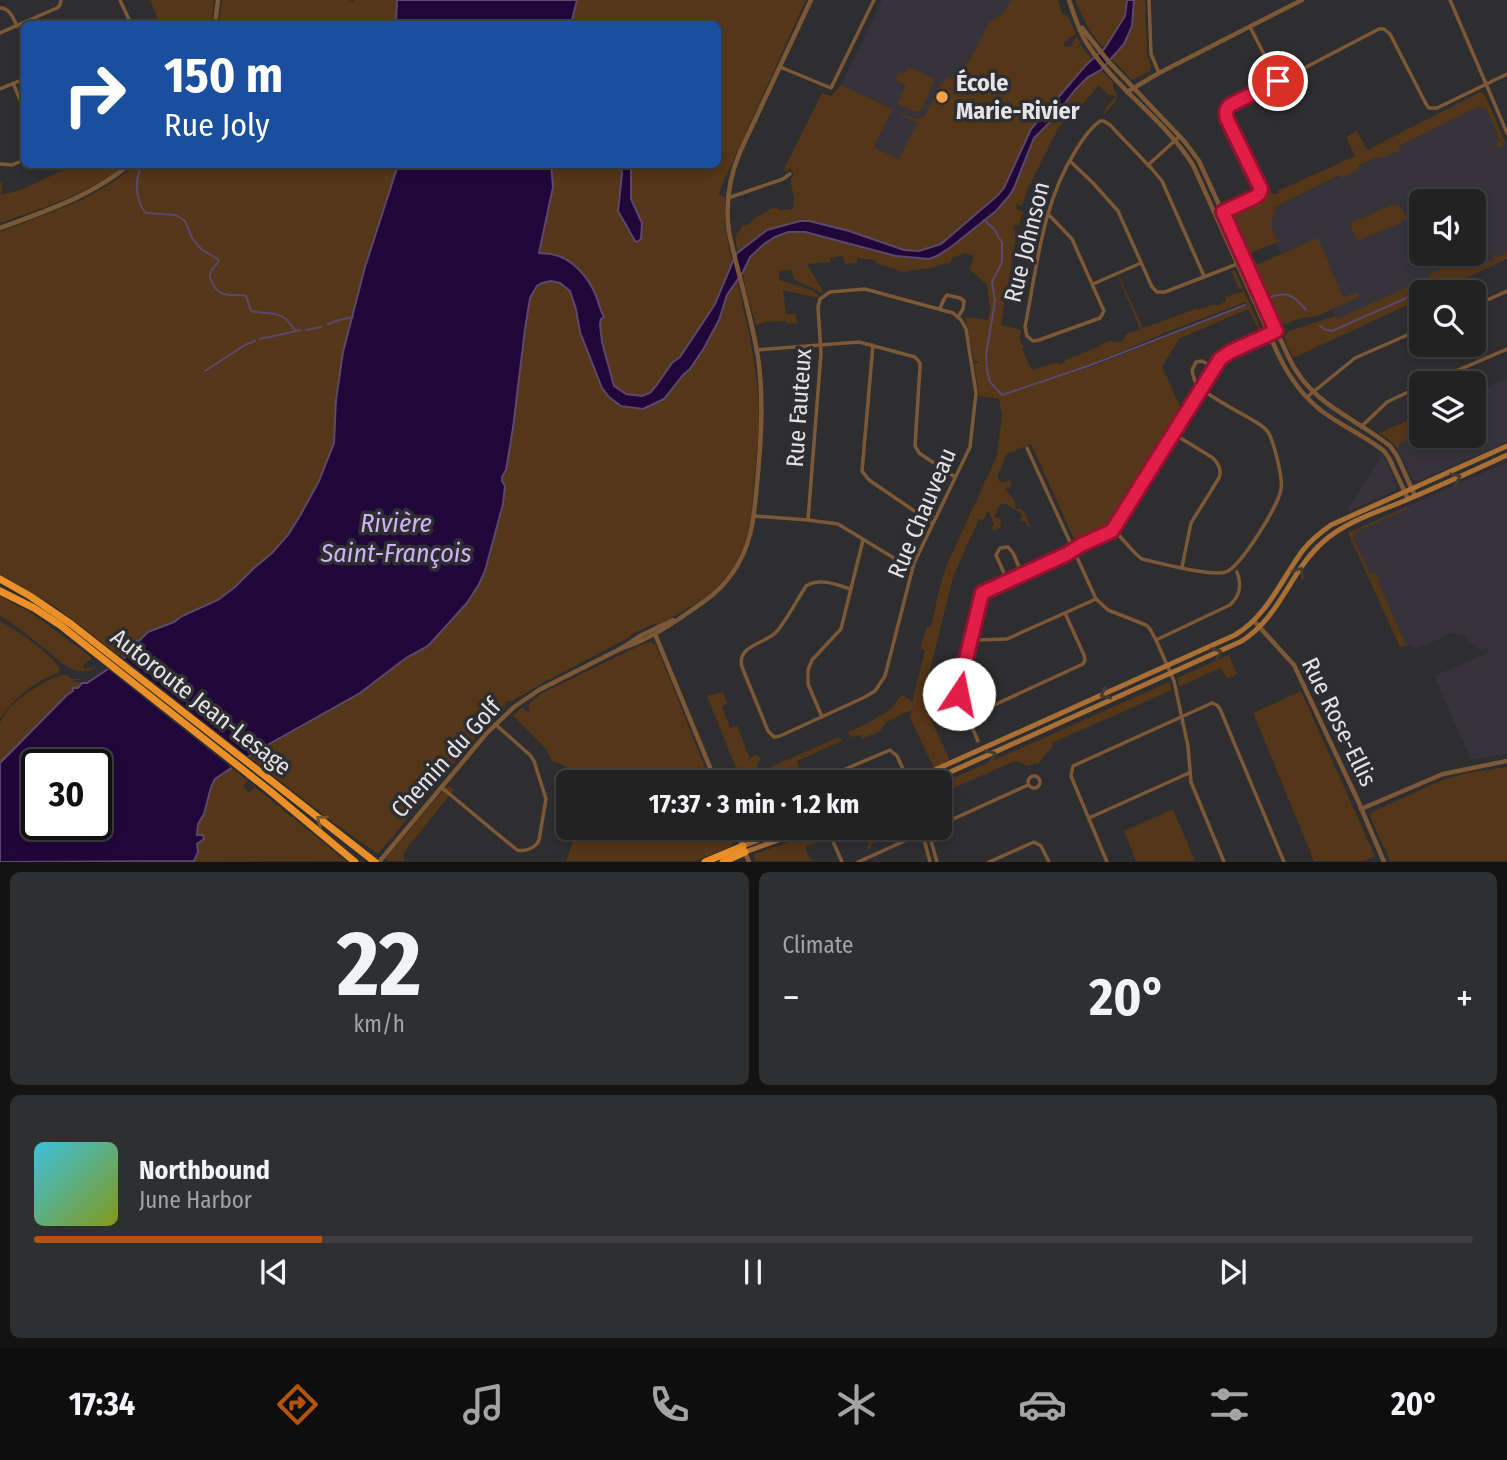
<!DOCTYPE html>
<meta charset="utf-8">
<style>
body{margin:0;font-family:"Fira Sans Condensed",sans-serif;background:#2e2f30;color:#f1f3f6;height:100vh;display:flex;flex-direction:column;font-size:26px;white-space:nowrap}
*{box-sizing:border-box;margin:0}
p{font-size:23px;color:#a2a4a6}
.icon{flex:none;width:38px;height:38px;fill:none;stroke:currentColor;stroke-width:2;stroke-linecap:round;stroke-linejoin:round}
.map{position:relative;height:862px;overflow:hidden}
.side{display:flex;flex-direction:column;gap:10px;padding:10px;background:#131313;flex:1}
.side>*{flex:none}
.top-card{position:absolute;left:21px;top:21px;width:700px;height:147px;border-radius:10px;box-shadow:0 4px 10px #0003,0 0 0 2px #3f3f41;background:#1a4fa0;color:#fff;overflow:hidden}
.tools{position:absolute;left:1409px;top:189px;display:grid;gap:14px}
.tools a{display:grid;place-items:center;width:77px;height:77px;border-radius:10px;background:#222223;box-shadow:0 4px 10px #0003,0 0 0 2px #3f3f41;font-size:35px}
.speed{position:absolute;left:21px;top:749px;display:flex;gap:14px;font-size:35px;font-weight:700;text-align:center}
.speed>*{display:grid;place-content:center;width:91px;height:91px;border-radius:50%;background:#222223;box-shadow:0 4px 10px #0003,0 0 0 2px #3f3f41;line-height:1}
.speed .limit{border:4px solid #111;border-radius:10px;background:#fff;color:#111}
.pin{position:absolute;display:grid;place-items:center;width:60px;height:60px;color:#fff;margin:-30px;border:4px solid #fff;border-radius:50%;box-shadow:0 2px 7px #0007}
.me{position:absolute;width:77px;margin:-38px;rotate:11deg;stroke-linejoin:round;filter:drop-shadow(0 0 5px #0008)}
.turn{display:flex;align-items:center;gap:24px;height:147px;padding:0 28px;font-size:32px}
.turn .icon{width:91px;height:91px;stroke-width:2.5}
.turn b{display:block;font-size:49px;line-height:60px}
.big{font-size:52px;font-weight:700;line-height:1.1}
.side .widget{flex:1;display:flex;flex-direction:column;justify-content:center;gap:10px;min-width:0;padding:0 24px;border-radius:10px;background:#2e2f30}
.side .dial{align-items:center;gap:0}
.dial b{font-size:91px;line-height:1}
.song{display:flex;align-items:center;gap:21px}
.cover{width:84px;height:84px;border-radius:10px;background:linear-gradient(135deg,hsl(190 70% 55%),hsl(70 70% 35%))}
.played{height:7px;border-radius:4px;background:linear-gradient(90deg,#b45309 20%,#3f3f41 20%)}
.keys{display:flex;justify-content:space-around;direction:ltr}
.heat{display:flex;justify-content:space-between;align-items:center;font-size:38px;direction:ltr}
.side .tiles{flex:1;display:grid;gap:10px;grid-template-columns:1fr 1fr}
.widget:last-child{grid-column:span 2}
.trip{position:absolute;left:556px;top:770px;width:396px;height:70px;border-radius:10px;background:#222223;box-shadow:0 4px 10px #0003,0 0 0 2px #3f3f41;font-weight:700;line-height:70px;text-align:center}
.tabs{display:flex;height:112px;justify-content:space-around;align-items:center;background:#0e0e0e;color:#a2a4a6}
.tabs .icon{width:49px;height:49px}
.tabs .on{color:#b45309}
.tabs b{font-size:32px;color:#f1f3f6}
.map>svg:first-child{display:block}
</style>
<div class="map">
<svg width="1507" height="862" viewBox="0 0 1507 862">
<rect width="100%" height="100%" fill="#2e2d2f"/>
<g fill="#36333b" fill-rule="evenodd">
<polygon points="882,0 1058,0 1062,13 1069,18 1076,34 1063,43 1071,58 903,161 874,147 893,109 841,85"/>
<path d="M1488,102L1507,146V259L1435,292H1421V299L1343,335L1332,310L1345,303L1318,239L1281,254L1276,243L1278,242L1272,228V217L1276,214L1274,208ZM1421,201H1474V254H1421Z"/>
<polygon points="1507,378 1507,442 1418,481 1412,479 1397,448 1392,442 1379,433 1421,415 1421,436 1474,436 1474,392"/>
<polygon points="1381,456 1385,459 1397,487 1396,490 1349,511 1348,509"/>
<polygon points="1507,462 1507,754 1470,760 1468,753 1434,676 1487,653 1489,650 1476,648 1464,636 1452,633 1417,649 1410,646 1407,647 1376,578 1370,575 1351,531"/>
</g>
<g fill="#543619" fill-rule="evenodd">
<polygon points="150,0 214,0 211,24 160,24"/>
<polygon points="222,0 349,0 353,2 354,0 397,0 396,24 219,24"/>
<path d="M577,0H806L718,194L725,197V227L732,262L715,304L680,357C668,367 655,393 642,396C634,397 622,394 616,388C609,380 600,335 600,324C600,321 602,316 603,314C596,306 596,296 592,287C582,266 559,261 539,253L553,177L551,165L718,164V24H571Z"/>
<polygon points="1011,0 1058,0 1062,13 1069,18 1076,34 1063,43 1065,47 1072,46 1073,40 1077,37 1081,44 1068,53 1081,45 1092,60 1086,65 1031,129 1004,188 998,195 941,244 919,251 904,250 849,231 809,221 800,221 767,230 738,253 735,238 742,226 750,224 753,219 774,207 780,210 793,209 794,197 790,180 794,174 789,168 786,171 784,169 822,93 831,96 841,85 893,109 874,147 899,159 917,123 901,115 901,113 915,119 924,117 941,84 948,77 951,79 970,60 980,40 988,42 981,39 989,23 1002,14"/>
<path d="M1075,0H1127L1125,16L1105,48C1090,36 1083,17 1075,0Z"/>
<path d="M1134,0H1145L1147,56L1151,65L1150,71L1132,80L1111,58C1129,38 1133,27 1134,0Z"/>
<polygon points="909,67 935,79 922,109 916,112 897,104 906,85 895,80 899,72 903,73"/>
<path d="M1101,70L1113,82V88L1117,94L1116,101L1103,116L1106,107L1116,96L1108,95L1099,85L1078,109L1076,107L1058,128L1027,190L1022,206L1017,204L1015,208L1023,212L1019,226L1014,225L1013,229L1017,232L1007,289H1005L1003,299L1005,300L1001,325L1021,330L1020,340L1024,347L1022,349L1032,370L1057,362L1059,364L1065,362V360L1095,348L1111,340L1112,342H1121L1124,339L1125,335L1140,329L1118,276H1119L1143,328L1198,308L1199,310L1211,305H1219L1226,301L1225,297L1241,292L1242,293L1243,289H1239L1231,271L1234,270L1235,271L1259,324L1258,326L1262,331L1260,333L1248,309L1179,339L1162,367L1182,411L1111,525L1079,541H1075L1031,444L1007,454L997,477L999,481L1004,482L1009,480L1012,485L1005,489L1015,501V508L1018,509L1020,508L1025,513L1030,526L1027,527L1026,522L1021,521L1022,514C1017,510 1012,509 1007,504H1001L997,509V513L994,514L995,517L1000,518L1001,521L1000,528L994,530L991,527L994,525L989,511H988L983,520L979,519L953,577L926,687L932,688L929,701L937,716L931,719L950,761L934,768L910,718L911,710L885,723L880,731L862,739L860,735L850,737L848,732L870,722L891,709L901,695L910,700L912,703L925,650L920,649L927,627L931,626L940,586L947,564L997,456L1002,415L999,399L979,396L974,363H978V361H974L966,319V317L988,320L990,310L987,285L969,269L974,256L965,253L952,258L950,264L946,263L932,268L907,271L906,273L876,263V260L857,258V263L845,264L843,256L830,258V262L807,264L823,291L821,293C813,286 802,285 794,279L791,270L779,271V280L812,290L818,295L817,298L783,290L786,314H796L797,323L787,324L786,321L765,322L756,325C753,315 742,279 743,271C747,253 771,235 788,232C794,231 800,232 805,232L906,258L929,259L951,247L996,211L1014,188L1034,138L1045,128L1088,77ZM1245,302L1247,305L1091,367L1040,382L1082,368L1167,332Z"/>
<polygon points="1481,92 1485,95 1505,142 1502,146 1486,151 1497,146 1497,142 1500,141 1486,108 1482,109 1480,106 1399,146 1400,150 1380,159 1378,157 1358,166 1359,170 1342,178 1340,175 1274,208 1276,214 1272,218 1272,228 1277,240 1280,239 1280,241 1249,254 1245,254 1230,218 1231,214 1262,199 1270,190 1274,195 1279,193 1278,191 1355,156 1346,137 1357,131 1367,150"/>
<path d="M77,164L125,165C88,194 43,208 0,223V183L2,182L1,195L20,190Z"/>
<polygon points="136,165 398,165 365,267 343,352 335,421 334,443 319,481 301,514 288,535 272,553 253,569 235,587 218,600 182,616 174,622 149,632 139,641 132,653 124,659 54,606 0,574 0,232 80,201 112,183"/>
<polygon points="1392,205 1399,205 1405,215 1409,214 1411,219 1409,220 1407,218 1401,221 1401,223 1357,241 1350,223"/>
<polygon points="1318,238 1343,297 1358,292 1359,297 1318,316 1298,319 1287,324 1279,323 1275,319 1251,267"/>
<polygon points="1507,253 1507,259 1435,292 1421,292 1421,299 1293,358 1284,337 1289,331 1335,316 1337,319 1427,278 1430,276 1430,273 1449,266 1466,269 1494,260 1493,256 1494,254 1496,257"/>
<path d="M551,281L560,283L570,291L576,309L580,332L603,388L609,397L621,406L643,409L664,399L683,375L690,369L704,348L719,320L727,295L737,281C748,326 758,370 759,417C759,438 756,460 754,481C752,511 750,541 733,568C715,596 686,610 657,625L656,623L634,633L626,639L546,681L512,701H506L505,707L482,730L378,854L334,823L248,756L360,693L406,658L428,647L438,636L445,625L467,603L485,571L498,524L502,476L506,470L513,428L520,364L530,297L537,286L542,283Z"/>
<polygon points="1421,415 1421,433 1414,436 1414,440 1412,437 1399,443 1399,447 1397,448 1392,442 1379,433"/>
<polygon points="1407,507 1407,509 1355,532 1356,535 1353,537 1370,574 1373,573 1380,577 1377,579 1406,645 1400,647 1348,533"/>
<path d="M0,596L33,614L92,658L83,665L84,669L97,667C90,672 80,672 71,669C63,665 56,658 49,652C33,640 18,626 0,616Z"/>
<path d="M0,621C18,631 49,652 60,668L58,673C35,681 13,699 0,719Z"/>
<polygon points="651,642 656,645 711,782 585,782 585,780 563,765 552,761 546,749 512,715 522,708 528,712 530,710 528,705 542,693 645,643"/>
<polygon points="1229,655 1237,674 1228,679 1220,668 1179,687 1177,678"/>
<path d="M62,675H67L71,679H86L71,681L82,683L78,688L67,695L0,763C0,751 0,737 0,725C3,705 44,680 62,675Z"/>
<polygon points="1169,682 1172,690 1052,743 1053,746 1037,765 1036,763 1029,766 1015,761 940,794 940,784"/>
<polygon points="1301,691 1375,856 1364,861 1314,861 1253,713"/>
<polygon points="723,692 727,703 722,706 730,728 737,726 750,758 755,755 761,758 757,764 759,772 839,737 842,741 797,761 800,771 770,780 761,779 754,782 744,782 738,767 736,768 707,696"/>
<polygon points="231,767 248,781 244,784 244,787 248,792 251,791 255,787 346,861 194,862 197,844 200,840 197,836 198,824 204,814 211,787 215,779 225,774"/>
<polygon points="1507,767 1507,861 1390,861 1370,817 1372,812 1442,780 1467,773"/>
<polygon points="449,786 454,790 407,848 407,850 403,854 405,861 389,861 385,859 444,789"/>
<polygon points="1173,809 1195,861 1136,861 1124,831"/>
<polygon points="578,828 730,828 734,841 730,847 695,861 566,861"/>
<path d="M831,828H882L887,838L872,844L870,848L868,849L867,847L869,845L866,839C860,838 857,833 851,830L835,837Z"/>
<polygon points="823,831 828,839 805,847 810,859 813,861 755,861 754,854"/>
</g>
<g fill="#21063a" stroke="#5c486d" stroke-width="2" fill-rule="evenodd">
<polygon points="397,0 577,0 571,24 396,24"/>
<path d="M1127,0H1134L1132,26L1124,44L1101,70L1088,77L1076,89L1052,120L1034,138L1014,188L1010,195L996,211L951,247L937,256L929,259L896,256L805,232H788L775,237L764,244L750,257L743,272L727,295L719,320L704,348L690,369L683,375L664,399L643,409L621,406L609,397L602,388L580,332L576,309L570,291L560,283L551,281L542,283L537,286L530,298L525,329L513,428L506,470L502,477V481L505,486L503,504L485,571L479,584L467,603L428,646L406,658L360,693L255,752L215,779L211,787L204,814L198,824L197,835H203L204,839L197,844L198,852L194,861L0,862V763L67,695L73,691V688H78L82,683H87L132,653L135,641H139L148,632L174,622L182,616L218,600L235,587L253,569L272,553L288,535L301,514L319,481L334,443L336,400L343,352L365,267L398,165H551L553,187L539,253C543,254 547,253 551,254C571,257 589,277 596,296C599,303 600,310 604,317L601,319L600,324L602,342L614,386L626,394L642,396L650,393L656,386L672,363L680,357L702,324L715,304L736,254L767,230L800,221H809L849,231L904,250L919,251L941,244L998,195L1004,188L1031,129L1086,65L1105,48L1125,16ZM37,765H96V824H37Z"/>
<polygon points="621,165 631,165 631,199 642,223 641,239 637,242 635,241 618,211 622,174"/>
</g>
<polygon fill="#2e2d2f" points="121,656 251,759 234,770 105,667"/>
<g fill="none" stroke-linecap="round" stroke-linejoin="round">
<g stroke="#5c486d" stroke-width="2">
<path d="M140,171C134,184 137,203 146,213L176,215L185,221L192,238L201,249L219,260C217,266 210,269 210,275C209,279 212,282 214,286C222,299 234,293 246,296L251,311C261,314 274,311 283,317C288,320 292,327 296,331"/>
<polyline points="984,220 994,229 1002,243 1002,262 992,282 995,301 986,355 987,370 990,382 1002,395 1091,365 1245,305"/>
<path d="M1271,297C1289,291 1294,296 1306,310"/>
<polyline points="328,324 339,320 353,317"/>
<polyline points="1320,326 1326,330 1332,331 1429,288"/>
<polyline points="306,330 321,327"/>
<polyline points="260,339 301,330"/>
<polyline points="205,371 245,345 255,341"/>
</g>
<g stroke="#7d5836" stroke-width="3.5">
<polyline points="120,0 131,24"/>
<polyline points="1149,0 1151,54 1159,73"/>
<polyline points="1450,0 1507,133"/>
<path d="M0,8C10,8 13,18 17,26"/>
<polyline points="1250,27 1278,81"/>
<polyline points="0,33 57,8 60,5 61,0"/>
<polyline points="780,67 831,88 874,0"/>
<polyline points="13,83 24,109"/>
<polyline points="0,89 24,79"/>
<polyline points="1070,161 1093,183 1118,211 1152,287 1157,292 1165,292 1245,261"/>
<polyline points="0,164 12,165 24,160"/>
<polyline points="1148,165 1180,136"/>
<polyline points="728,198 783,179 790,174"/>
<path d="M1048,214L1072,239L1104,311L1100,318L1039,340L1033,341L1027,336L1025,327C1037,267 1042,203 1076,150C1082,140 1090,128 1100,121H1104L1110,125L1152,169L1162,181L1204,276"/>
<polyline points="1217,215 1255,197 1259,194 1261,189 1227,119 1225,115 1228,108 1379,29 1384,29 1390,34 1426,104 1429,108 1437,108 1507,74"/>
<polyline points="1093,284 1141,263"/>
<polyline points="1474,306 1507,291"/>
<polyline points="940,308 944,299 947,295 960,298 964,301 963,309 958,317"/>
<polyline points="873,345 862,471 869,480 932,523"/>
<polyline points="756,350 859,342 915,357 920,363 920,367 915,446 919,453 955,477"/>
<polyline points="1428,383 1507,349"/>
<polyline points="1307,397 1355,358 1421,329"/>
<polyline points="1361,427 1387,402 1421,386"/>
<path d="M1174,434L1213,458C1219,464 1222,470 1219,478L1191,523L1182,567"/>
<polyline points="1027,448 1096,599 1108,610 1146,625 1150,629 1156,640 1174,681 1188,746 1191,782 1224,862"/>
<polyline points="754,516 808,520 838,524 912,569"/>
<path d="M808,520L821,353L818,307L820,299L830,292L865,289L953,313L961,320L966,329L976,393L970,447L914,563L885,676L875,691L865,697L780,736L774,737L768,731L742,667C736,644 768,644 778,630C789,616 797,600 806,586C819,577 837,585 851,589"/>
<path d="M1114,530L1135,553L1142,559C1159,563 1211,577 1226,572C1241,566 1279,505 1281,489C1283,478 1274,442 1268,432C1264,426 1257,423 1251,419C1240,413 1204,393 1197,385C1194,381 1193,375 1192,370L1196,362L1202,361L1215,368"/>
<polyline points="1007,580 996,555 1000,548 1008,547 1013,553 1022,574"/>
<polyline points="971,638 977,640 1007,639 1096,599"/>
<path d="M1156,640L1230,605C1240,595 1242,586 1237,572"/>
<polyline points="822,717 808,684 808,670 812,660 841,629 863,540"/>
<polyline points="968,717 1083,664 1085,660 1084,655 1065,613"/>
<polyline points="978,741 962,704 959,692 982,593 1067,554 1081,545 1113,530 1221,360 1230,352 1276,331"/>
<circle cx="1034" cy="782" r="6"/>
<polyline points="815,782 890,750 897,756 909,782"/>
<path d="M441,787L517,850C525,852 536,848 539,840L546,799L534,761L530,755L495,724"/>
<polyline points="1089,818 1189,773"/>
<polyline points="940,825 1028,785"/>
<polyline points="827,828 842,862"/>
<polyline points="921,828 930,862"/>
<polyline points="928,830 937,862"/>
<polyline points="858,862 933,828"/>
<polyline points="989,862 1034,842 1041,846 1049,862"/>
<polyline points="1107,862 1071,776 1073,766 1212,703 1217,705 1220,709 1284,862"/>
</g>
<g stroke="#7d5836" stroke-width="4.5">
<path d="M1069,0C1074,15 1079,32 1088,45C1117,90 1165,120 1193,165L1278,354C1289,377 1303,397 1323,412C1342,426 1365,436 1384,451L1389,458L1408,499"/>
<polyline points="215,24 218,0"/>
<path d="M1082,28L1109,62L1185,142L1199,161L1288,356C1311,405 1351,415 1390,446L1397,456L1415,496"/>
<polyline points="1127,92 1159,73 1302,0"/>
<path d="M0,228C46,211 92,196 130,164"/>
<polyline points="1254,621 1294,665 1359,803 1384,862"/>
<polyline points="655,634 716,782"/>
<path d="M622,648C643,642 661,631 679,619C698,605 717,595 731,575C752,547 754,517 757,484C761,442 764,399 758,357C751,315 738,274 729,232C725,204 729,178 740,152L811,0"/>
<polyline points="1361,809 1443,774 1507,761"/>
<polyline points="735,828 749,862"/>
<polyline points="379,862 486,734 514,707 539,690 622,648 642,635 673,620"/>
</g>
<g stroke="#aa6f35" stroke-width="5">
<path d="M908,782L1235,635C1268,615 1281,580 1303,550C1311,540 1321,532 1331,525L1507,446"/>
<path d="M928,782L1242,641C1281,616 1290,571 1323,542C1345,522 1377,512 1404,501C1439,486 1473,471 1507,455"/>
<polyline points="743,846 789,828"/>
<polyline points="745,852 812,828"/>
</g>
<g stroke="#eb9028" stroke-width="7">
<polyline points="0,579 30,596 71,624 375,862"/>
<polyline points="0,591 34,608 60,625 270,791 355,862"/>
<polyline points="705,862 743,846"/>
<polyline points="723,862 745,852"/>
</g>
</g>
<defs><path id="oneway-chevron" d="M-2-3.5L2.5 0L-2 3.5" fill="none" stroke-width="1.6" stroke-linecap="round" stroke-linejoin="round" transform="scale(1.75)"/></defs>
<g stroke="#473a30">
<use href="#oneway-chevron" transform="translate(1456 478) rotate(-24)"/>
<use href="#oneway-chevron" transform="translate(1299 572) rotate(-58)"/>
<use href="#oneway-chevron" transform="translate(1217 653) rotate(-24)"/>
<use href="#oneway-chevron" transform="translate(1105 694) rotate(156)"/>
<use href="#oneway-chevron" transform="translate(991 755) rotate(-24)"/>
</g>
<use stroke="#7a552c" href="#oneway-chevron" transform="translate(321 820) rotate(-143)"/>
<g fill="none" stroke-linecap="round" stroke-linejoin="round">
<g stroke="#92132f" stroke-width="18">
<path id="route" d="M959,694L960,684L982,593L1067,554L1081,545L1112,531L1220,359L1230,352L1276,331L1223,212L1255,197L1259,194L1261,189L1227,119C1225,113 1226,109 1230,105L1278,81"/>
</g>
<use href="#route" stroke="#e11d48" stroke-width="12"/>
</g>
<circle fill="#f7a149" stroke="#2e2d2f" stroke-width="2.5" cx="942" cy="97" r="7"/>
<g text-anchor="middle" stroke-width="7" stroke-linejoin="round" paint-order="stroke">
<g font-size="24" font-weight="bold" fill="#e4e3e5" stroke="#2e2d2f" text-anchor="start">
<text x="956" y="91">École<tspan x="956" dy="28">Marie-Rivier</tspan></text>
</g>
<g font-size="24" fill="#e4e3e5" stroke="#2e2d2f">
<text transform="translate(1027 242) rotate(-76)" y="8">Rue Johnson</text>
<text transform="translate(799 408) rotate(-86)" y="8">Rue Fauteux</text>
<text transform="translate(922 513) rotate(-67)" y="8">Rue Chauveau</text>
<text transform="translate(201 702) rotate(38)" y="8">Autoroute Jean-Lesage</text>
<text transform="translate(1339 722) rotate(64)" y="8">Rue Rose-Ellis</text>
<text transform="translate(446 758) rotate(-48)" y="8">Chemin du Golf</text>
</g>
<g font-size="26" font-style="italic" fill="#ceb3f8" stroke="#2e2d2f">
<text x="396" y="532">Rivière<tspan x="396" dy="30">Saint-François</tspan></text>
</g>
</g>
</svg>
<div class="tools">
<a><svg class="icon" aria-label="sound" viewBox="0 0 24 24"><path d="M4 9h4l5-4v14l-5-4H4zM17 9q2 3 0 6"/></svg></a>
<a><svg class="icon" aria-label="search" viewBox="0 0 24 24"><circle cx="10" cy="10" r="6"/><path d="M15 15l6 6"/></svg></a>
<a><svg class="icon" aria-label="layers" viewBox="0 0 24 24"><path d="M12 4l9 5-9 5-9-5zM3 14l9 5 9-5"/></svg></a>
</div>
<div class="speed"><div class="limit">30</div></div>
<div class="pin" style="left:1278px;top:81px;background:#d93025"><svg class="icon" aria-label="arrive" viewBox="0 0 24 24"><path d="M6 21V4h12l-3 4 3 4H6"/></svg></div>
<svg class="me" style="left:959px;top:694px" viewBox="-20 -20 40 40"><circle r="19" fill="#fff"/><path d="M0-13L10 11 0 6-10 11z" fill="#e11d48"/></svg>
<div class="trip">17:37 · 3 min · 1.2 km</div>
<div class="top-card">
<div class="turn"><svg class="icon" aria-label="right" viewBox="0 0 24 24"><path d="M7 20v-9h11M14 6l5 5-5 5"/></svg><div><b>150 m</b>Rue Joly</div></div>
</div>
</div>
<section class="side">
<div class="tiles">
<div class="widget dial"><b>22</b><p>km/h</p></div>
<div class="widget"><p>Climate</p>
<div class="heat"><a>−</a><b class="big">20°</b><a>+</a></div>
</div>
<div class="widget">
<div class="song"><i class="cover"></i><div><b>Northbound</b><p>June Harbor</p></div></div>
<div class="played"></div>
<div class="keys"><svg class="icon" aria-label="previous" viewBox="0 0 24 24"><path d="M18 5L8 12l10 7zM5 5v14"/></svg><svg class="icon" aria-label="pause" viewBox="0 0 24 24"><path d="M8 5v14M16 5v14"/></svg><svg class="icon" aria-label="next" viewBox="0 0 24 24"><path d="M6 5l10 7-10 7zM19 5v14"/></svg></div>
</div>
</div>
</section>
<nav class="tabs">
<b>17:34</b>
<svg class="icon on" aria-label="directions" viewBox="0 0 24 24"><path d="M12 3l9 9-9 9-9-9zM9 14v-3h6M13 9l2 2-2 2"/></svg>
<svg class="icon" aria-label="music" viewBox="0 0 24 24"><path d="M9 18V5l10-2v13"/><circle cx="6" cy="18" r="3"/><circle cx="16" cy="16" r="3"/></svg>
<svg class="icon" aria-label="phone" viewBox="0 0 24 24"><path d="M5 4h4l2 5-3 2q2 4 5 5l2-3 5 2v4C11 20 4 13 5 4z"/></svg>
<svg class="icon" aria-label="climate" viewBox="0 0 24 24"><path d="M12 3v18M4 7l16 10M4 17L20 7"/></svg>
<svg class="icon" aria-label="car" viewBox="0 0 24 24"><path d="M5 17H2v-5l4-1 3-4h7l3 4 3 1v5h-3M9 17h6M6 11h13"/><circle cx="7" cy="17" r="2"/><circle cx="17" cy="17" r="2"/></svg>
<svg class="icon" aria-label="filters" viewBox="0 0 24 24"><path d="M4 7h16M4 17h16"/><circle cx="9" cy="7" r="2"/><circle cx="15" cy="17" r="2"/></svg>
<b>20°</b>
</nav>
